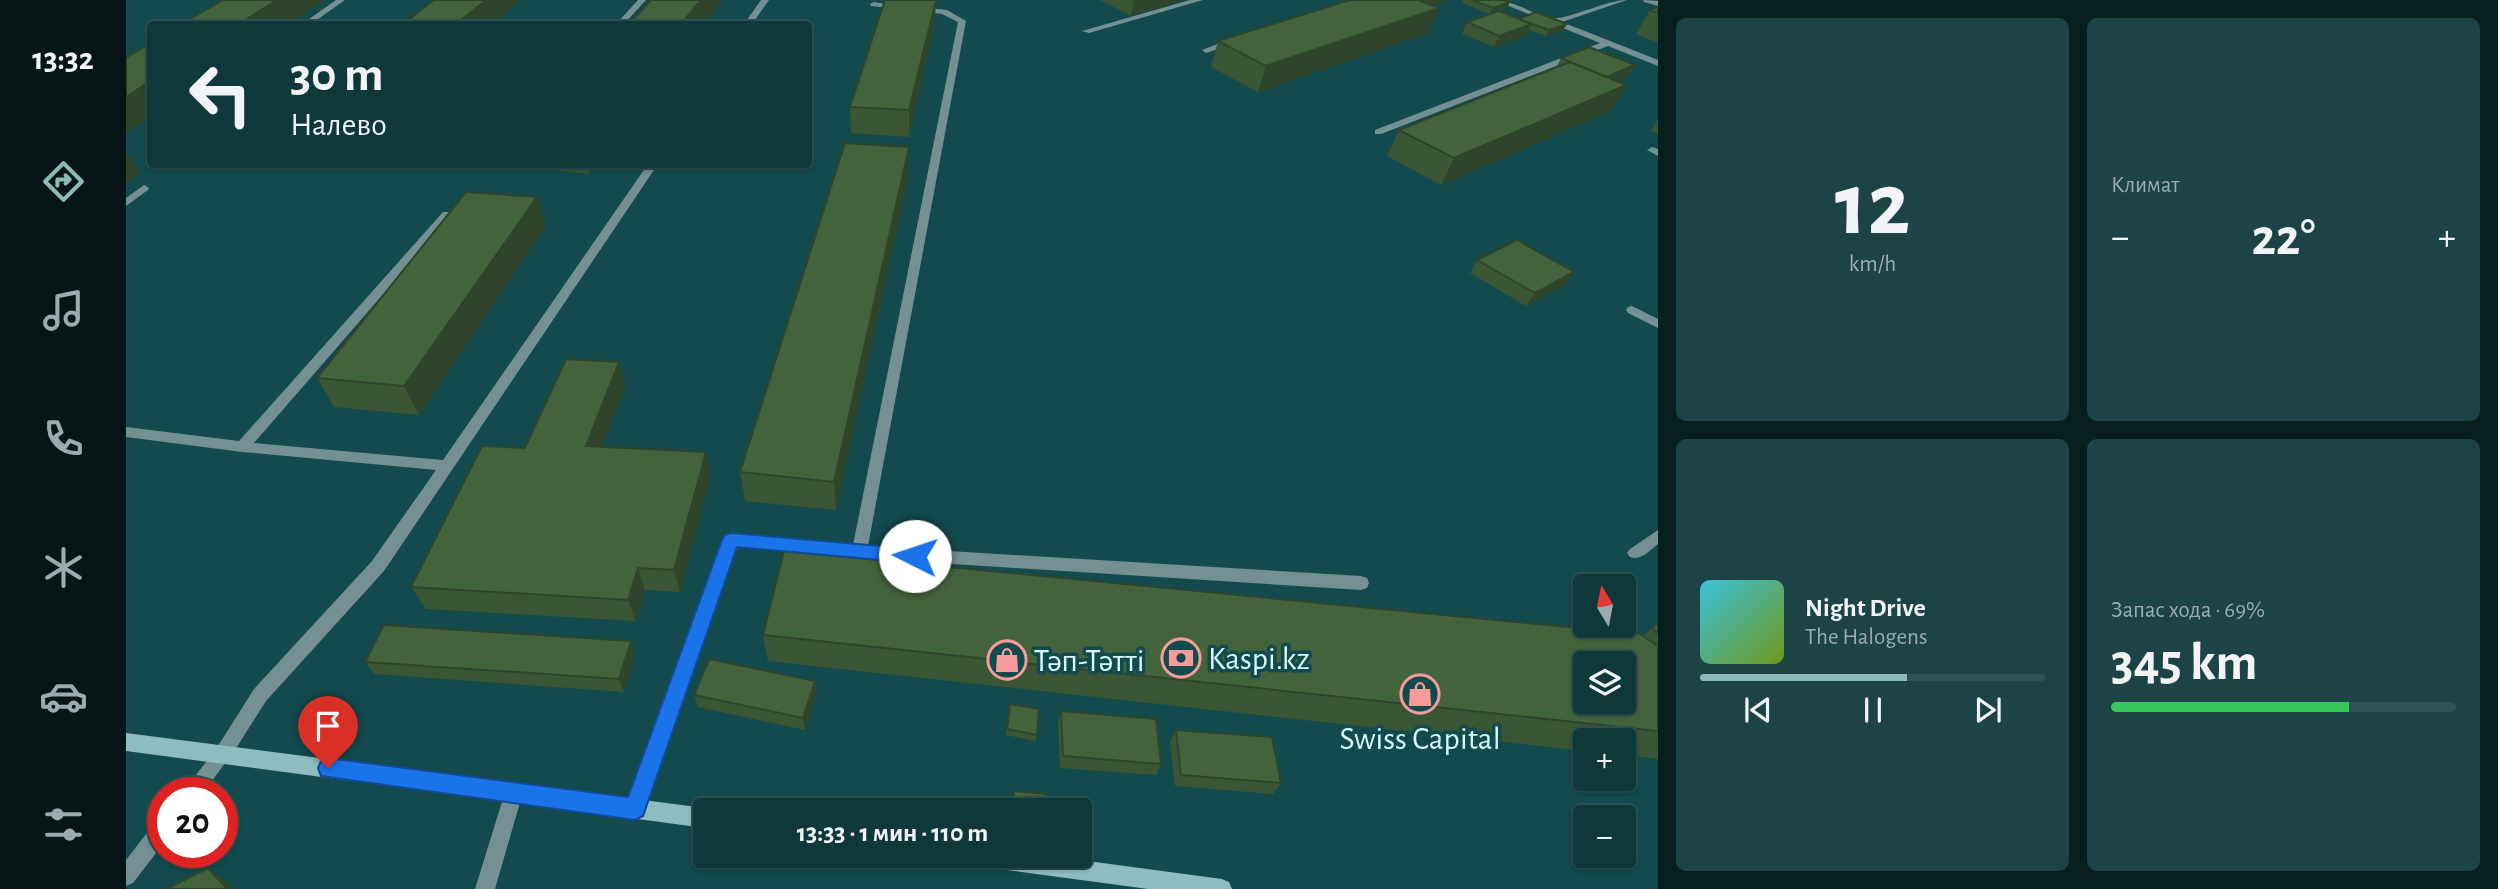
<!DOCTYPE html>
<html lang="ru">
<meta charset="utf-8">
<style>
body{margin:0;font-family:"Alegreya Sans",sans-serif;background:#1c4345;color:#f1f3f6;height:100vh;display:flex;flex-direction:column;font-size:26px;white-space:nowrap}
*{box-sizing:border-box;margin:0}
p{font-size:23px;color:#9bacaf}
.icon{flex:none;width:38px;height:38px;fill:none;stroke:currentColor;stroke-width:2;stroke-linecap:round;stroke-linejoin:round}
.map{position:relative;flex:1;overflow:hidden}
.drawer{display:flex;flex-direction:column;gap:18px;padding:18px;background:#081f20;width:840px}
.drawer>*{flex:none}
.guide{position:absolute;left:21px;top:21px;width:665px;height:147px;border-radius:7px;box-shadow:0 2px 5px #0004,0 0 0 2px #2e5254;background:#0e383a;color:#f1f3f6;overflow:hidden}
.needle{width:46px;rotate:350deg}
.tools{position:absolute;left:1447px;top:574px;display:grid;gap:14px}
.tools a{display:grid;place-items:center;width:63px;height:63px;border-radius:7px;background:#0e383a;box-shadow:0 2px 5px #0004,0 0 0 2px #2e5254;font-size:35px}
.speed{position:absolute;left:21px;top:777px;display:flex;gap:14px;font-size:35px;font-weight:700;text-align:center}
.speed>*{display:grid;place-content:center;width:91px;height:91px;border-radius:50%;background:#0e383a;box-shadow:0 2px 5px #0004,0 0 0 2px #2e5254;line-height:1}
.speed .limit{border:10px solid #d22;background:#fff;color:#111}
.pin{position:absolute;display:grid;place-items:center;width:60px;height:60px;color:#fff;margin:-72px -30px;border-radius:50% 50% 50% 0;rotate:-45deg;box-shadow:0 0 7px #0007}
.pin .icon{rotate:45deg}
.me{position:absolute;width:77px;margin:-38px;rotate:274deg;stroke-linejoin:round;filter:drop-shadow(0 0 5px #0008)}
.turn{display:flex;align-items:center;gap:24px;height:147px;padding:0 28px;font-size:32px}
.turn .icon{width:91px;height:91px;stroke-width:2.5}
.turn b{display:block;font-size:49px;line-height:60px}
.big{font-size:52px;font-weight:700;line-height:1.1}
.drawer .widget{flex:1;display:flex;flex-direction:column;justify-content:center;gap:10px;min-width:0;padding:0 24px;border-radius:10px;background:#1c4345}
.drawer .dial{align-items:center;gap:0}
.dial b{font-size:91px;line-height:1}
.song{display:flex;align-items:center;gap:21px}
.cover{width:84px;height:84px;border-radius:10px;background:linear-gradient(135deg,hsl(190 70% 55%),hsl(80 70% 35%))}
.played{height:7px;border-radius:4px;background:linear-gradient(90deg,#8bbbb9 60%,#2e5254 60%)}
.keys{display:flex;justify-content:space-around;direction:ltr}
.heat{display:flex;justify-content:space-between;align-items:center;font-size:38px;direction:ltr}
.charge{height:10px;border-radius:5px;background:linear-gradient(90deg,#34c759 69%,#2e5254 0)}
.drawer .tiles{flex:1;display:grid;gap:18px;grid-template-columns:repeat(2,1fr)}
.trip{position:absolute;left:567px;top:798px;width:399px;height:70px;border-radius:7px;background:#0e383a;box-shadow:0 2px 5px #0004,0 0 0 2px #2e5254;font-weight:700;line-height:70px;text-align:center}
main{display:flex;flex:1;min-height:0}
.dock{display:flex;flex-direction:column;width:126px;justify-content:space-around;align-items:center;background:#061617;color:#9bacaf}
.dock .icon{width:49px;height:49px}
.dock .selected{color:#8bbbb9}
.dock b{font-size:32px;color:#f1f3f6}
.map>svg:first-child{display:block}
</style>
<main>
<nav class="dock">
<b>13:32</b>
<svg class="icon selected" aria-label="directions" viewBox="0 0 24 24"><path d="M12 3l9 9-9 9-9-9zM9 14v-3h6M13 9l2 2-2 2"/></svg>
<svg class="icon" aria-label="music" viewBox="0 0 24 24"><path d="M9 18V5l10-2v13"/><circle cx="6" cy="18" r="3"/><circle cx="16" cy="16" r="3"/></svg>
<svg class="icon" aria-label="phone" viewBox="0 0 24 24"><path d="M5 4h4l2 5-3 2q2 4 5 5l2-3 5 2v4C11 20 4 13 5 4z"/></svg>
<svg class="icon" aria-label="climate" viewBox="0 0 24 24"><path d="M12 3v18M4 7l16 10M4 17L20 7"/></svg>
<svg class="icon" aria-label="car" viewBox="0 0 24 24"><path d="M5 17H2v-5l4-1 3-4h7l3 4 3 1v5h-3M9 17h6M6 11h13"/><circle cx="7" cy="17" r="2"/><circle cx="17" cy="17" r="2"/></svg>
<svg class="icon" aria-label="filters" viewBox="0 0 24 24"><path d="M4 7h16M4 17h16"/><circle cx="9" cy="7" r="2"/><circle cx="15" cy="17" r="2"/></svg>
</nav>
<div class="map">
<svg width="1532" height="889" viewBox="0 0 1532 889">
<rect width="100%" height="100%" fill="#124a4d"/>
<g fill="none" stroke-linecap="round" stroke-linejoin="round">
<g fill="#749092" fill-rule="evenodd">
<polygon points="210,0 219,0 185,24 176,24"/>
<polygon points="512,0 520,0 498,24 490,24"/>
<polygon points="635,0 643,0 626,24 618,24"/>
<polygon points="1064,0 1077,0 963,33 956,31"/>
<path d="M1368,0C1389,0 1406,15 1426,18C1439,21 1480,0 1501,0L1436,22L1532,60V66L1482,46L1255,134H1249V130L1474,43Z"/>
<polygon points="1517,0 1532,1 1532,6 1518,2"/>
<polygon points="748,2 777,7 773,9 745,6 744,4"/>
<polygon points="793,7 821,10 840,21 742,546 1235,576 1241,578 1243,583 1241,588 1235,590 733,558 610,547 519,809 516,816 509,819 502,816 499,809 600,536 605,534 727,545 832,22 816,14 790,11 789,9"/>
<polygon points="1107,38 1111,41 1110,43 1080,53 1076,50"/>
<polygon points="1526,147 1532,149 1532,156 1521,150"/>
<polygon points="522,164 532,164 258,571 140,701 102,761 96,764 90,761 87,755 90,749 128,689 246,561 310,470 116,452 0,437 0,427 113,441 317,212 325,212 325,216 128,443 317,460"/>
<polygon points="18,185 23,188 22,190 0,206 0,198"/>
<polygon points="1506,306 1532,319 1532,328 1502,313 1500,310 1502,307"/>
<path d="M1532,530V544C1523,551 1515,561 1504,557L1501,553L1504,549Z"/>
<polygon points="388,783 395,785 397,792 369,889 349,889 379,792 381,785"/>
</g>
<g fill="#749092" fill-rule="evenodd">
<polygon points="96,746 102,749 105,755 77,793 56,793 90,749"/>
<polygon points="37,818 37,844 7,883 0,886 0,860 30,821"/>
</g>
<g fill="#8fbcbe" fill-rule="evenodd">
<polygon points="0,733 579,808 583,810 579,810 579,828 0,751"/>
<polygon points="842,856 924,856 1096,879 1103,882 1106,889 1022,889 852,866 845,863"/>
</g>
</g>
<g fill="#3a5534">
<polygon points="974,0 1057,0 1005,16"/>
<polygon points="1337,0 1378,0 1384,2 1381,8 1364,14 1336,3"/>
<polygon points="1306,6 1302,33 1132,92 1085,67 1092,41"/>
<polygon points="1532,7 1532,43 1510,34 1524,10"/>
<polygon points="1393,19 1441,24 1437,30 1420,36 1403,30 1400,36 1368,47 1336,34 1341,22"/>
<polygon points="809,22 783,137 725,133 724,107"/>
<polygon points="1435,58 1509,65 1501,77 1491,81 1485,111 1315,185 1261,156 1273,130 1430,68"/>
<polygon points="1532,119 1532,134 1525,131"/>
<polygon points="407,164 470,164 463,174 408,168"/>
<polygon points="783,174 710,510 619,501 614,472"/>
<polygon points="420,225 293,415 208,407 191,378"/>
<polygon points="1351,260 1440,285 1400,306 1344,273"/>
<polygon points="493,362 500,385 476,447 585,475 554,592 519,590 510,621 300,609 285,587 399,448"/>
<polygon points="1532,623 1532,759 1498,755 1498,740 1460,740 1460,751 642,661 637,635 1517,636"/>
<polygon points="509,654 498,692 248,674 239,662"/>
<polygon points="689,681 691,693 679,730 572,707 568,695"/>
<polygon points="884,704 911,735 909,741 880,735"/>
<polygon points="935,711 1035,764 1030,775 934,768 932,723"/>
<polygon points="1050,730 1155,783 1147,794 1049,786 1044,741"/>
</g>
<g fill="#2f452b">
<polygon points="151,0 199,0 162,24 113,24"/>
<polygon points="360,0 395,0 367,24 330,24"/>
<polygon points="575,0 597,0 578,24 555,24"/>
<polygon points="810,0 809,22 783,137 783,110"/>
<polygon points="1008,0 1057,0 1005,16"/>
<polygon points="1292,0 1323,0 1287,12"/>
<polygon points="1384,2 1381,8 1364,14 1367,8"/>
<polygon points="1313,8 1302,33 1132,92 1140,66"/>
<polygon points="1406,24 1400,36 1368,47 1373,36"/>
<polygon points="1441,24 1437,30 1420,36 1423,30"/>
<polygon points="1509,65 1501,77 1473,89 1480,77"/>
<polygon points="24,81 24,118 1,133 0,131 0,97"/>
<polygon points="1500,85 1485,111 1315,185 1328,158"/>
<polygon points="783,147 783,174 710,510 708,482"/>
<polygon points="0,152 14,173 0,184"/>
<polygon points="461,164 470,164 463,174"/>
<polygon points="411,197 420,225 293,415 278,386"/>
<polygon points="1448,272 1440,285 1400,306 1409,293"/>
<polygon points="493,362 500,385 468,469 460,446"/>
<polygon points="580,452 585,475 554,592 548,570"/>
<polygon points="512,568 519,590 510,621 502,600"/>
<polygon points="505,641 509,654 498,692 493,679"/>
<polygon points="689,681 691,693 679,730 677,718"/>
<polygon points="82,868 97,878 107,889 101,889"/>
</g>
<g fill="#43633d" stroke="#2f452b" stroke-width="2" fill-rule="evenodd">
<polygon points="97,0 151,0 113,24 56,24"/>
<polygon points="308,0 360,0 330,24 277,24"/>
<polygon points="525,0 575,0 555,24 503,24"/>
<polygon points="759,0 810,0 783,110 724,107"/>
<polygon points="1224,0 1292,0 1313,8 1140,66 1092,41"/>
<polygon points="1346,0 1378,0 1384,2 1367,8"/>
<polygon points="1532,7 1532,13 1524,10"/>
<polygon points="1373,11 1406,24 1373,36 1341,22"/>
<polygon points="1410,12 1441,24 1423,30 1393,19"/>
<polygon points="24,43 24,81 0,97 0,58"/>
<polygon points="1463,47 1509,65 1480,77 1435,58"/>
<polygon points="1444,62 1500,85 1328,158 1273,130"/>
<polygon points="719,143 783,147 708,482 614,472"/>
<polygon points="340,192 411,197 278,386 191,378"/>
<polygon points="1391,240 1448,272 1409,293 1351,260"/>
<polygon points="440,359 493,362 460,446 580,452 548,570 512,568 502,600 285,587 356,446 399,448"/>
<path d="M658,551L1514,634L1532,646V731L637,635ZM1460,663H1498V702H1460Z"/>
<polygon points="1532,623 1532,633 1526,628"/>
<polygon points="258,625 505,641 493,679 239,662"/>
<polygon points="583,659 689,681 677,718 568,695"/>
<polygon points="884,704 913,709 911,735 881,729"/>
<polygon points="935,711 1030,719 1035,764 937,756"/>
<polygon points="1050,730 1146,737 1155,783 1055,775"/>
<polygon points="888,791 920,794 921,810 888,810"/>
<polygon points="82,868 101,889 41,889"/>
</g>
<polygon fill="#1a73e8" stroke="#114b97" stroke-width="2" points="605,533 789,549 795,551 797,556 795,561 789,563 611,547 517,816 509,820 195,776 192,768 195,761 202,758 502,797 596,540 599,535"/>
<defs>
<g id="bank-ring" transform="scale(2.0125)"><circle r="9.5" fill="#124a4d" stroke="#f59b9a" stroke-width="1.5"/><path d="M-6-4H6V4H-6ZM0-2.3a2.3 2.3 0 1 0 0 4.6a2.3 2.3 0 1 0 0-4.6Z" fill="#f59b9a"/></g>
<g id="shop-ring" transform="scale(2.0125)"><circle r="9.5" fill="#124a4d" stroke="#f59b9a" stroke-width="1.5"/><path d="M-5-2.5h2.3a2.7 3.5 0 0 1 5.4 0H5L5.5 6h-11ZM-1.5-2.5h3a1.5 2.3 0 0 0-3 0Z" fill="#f59b9a"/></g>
</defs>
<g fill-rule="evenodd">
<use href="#bank-ring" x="1055" y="658"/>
<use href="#shop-ring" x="881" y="660"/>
<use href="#shop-ring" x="1294" y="694"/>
</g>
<g text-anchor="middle" stroke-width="7" stroke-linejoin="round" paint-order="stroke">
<g font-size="32" fill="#d8fafc" stroke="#124a4d" text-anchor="start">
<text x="1082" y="669">Kaspi.kz</text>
<text x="908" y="671">Тәп-Тәтті</text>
<text x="1294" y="749" text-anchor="middle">Swiss Capital</text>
</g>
</g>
</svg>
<div class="tools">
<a><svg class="needle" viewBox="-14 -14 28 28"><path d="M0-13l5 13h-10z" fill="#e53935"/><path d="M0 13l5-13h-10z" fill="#9bacaf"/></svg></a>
<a><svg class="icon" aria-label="layers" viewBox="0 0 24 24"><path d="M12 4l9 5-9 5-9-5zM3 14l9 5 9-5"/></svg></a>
<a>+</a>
<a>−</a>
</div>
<div class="speed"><div class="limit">20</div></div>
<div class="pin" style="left:202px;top:768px;background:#d93025"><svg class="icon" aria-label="arrive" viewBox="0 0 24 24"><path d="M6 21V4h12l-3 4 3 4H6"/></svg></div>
<svg class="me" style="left:789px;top:556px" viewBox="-20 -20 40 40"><circle r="19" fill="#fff"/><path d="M0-13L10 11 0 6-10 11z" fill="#1a73e8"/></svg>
<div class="trip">13:33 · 1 мин · 110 m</div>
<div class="guide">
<div class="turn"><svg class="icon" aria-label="left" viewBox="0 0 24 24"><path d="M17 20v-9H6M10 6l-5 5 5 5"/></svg><div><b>30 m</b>Налево</div></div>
</div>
</div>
<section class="drawer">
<div class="tiles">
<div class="widget dial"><b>12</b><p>km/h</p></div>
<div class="widget"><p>Климат</p>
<div class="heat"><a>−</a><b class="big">22°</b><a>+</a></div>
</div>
<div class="widget">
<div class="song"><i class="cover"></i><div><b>Night Drive</b><p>The Halogens</p></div></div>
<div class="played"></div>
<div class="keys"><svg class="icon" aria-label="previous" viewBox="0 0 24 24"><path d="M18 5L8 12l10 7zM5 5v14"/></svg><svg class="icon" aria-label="pause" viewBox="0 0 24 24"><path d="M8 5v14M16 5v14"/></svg><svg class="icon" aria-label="next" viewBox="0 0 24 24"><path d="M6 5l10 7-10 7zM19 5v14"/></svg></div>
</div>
<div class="widget"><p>Запас хода · 69%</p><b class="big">345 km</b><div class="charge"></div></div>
</div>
</section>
</main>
